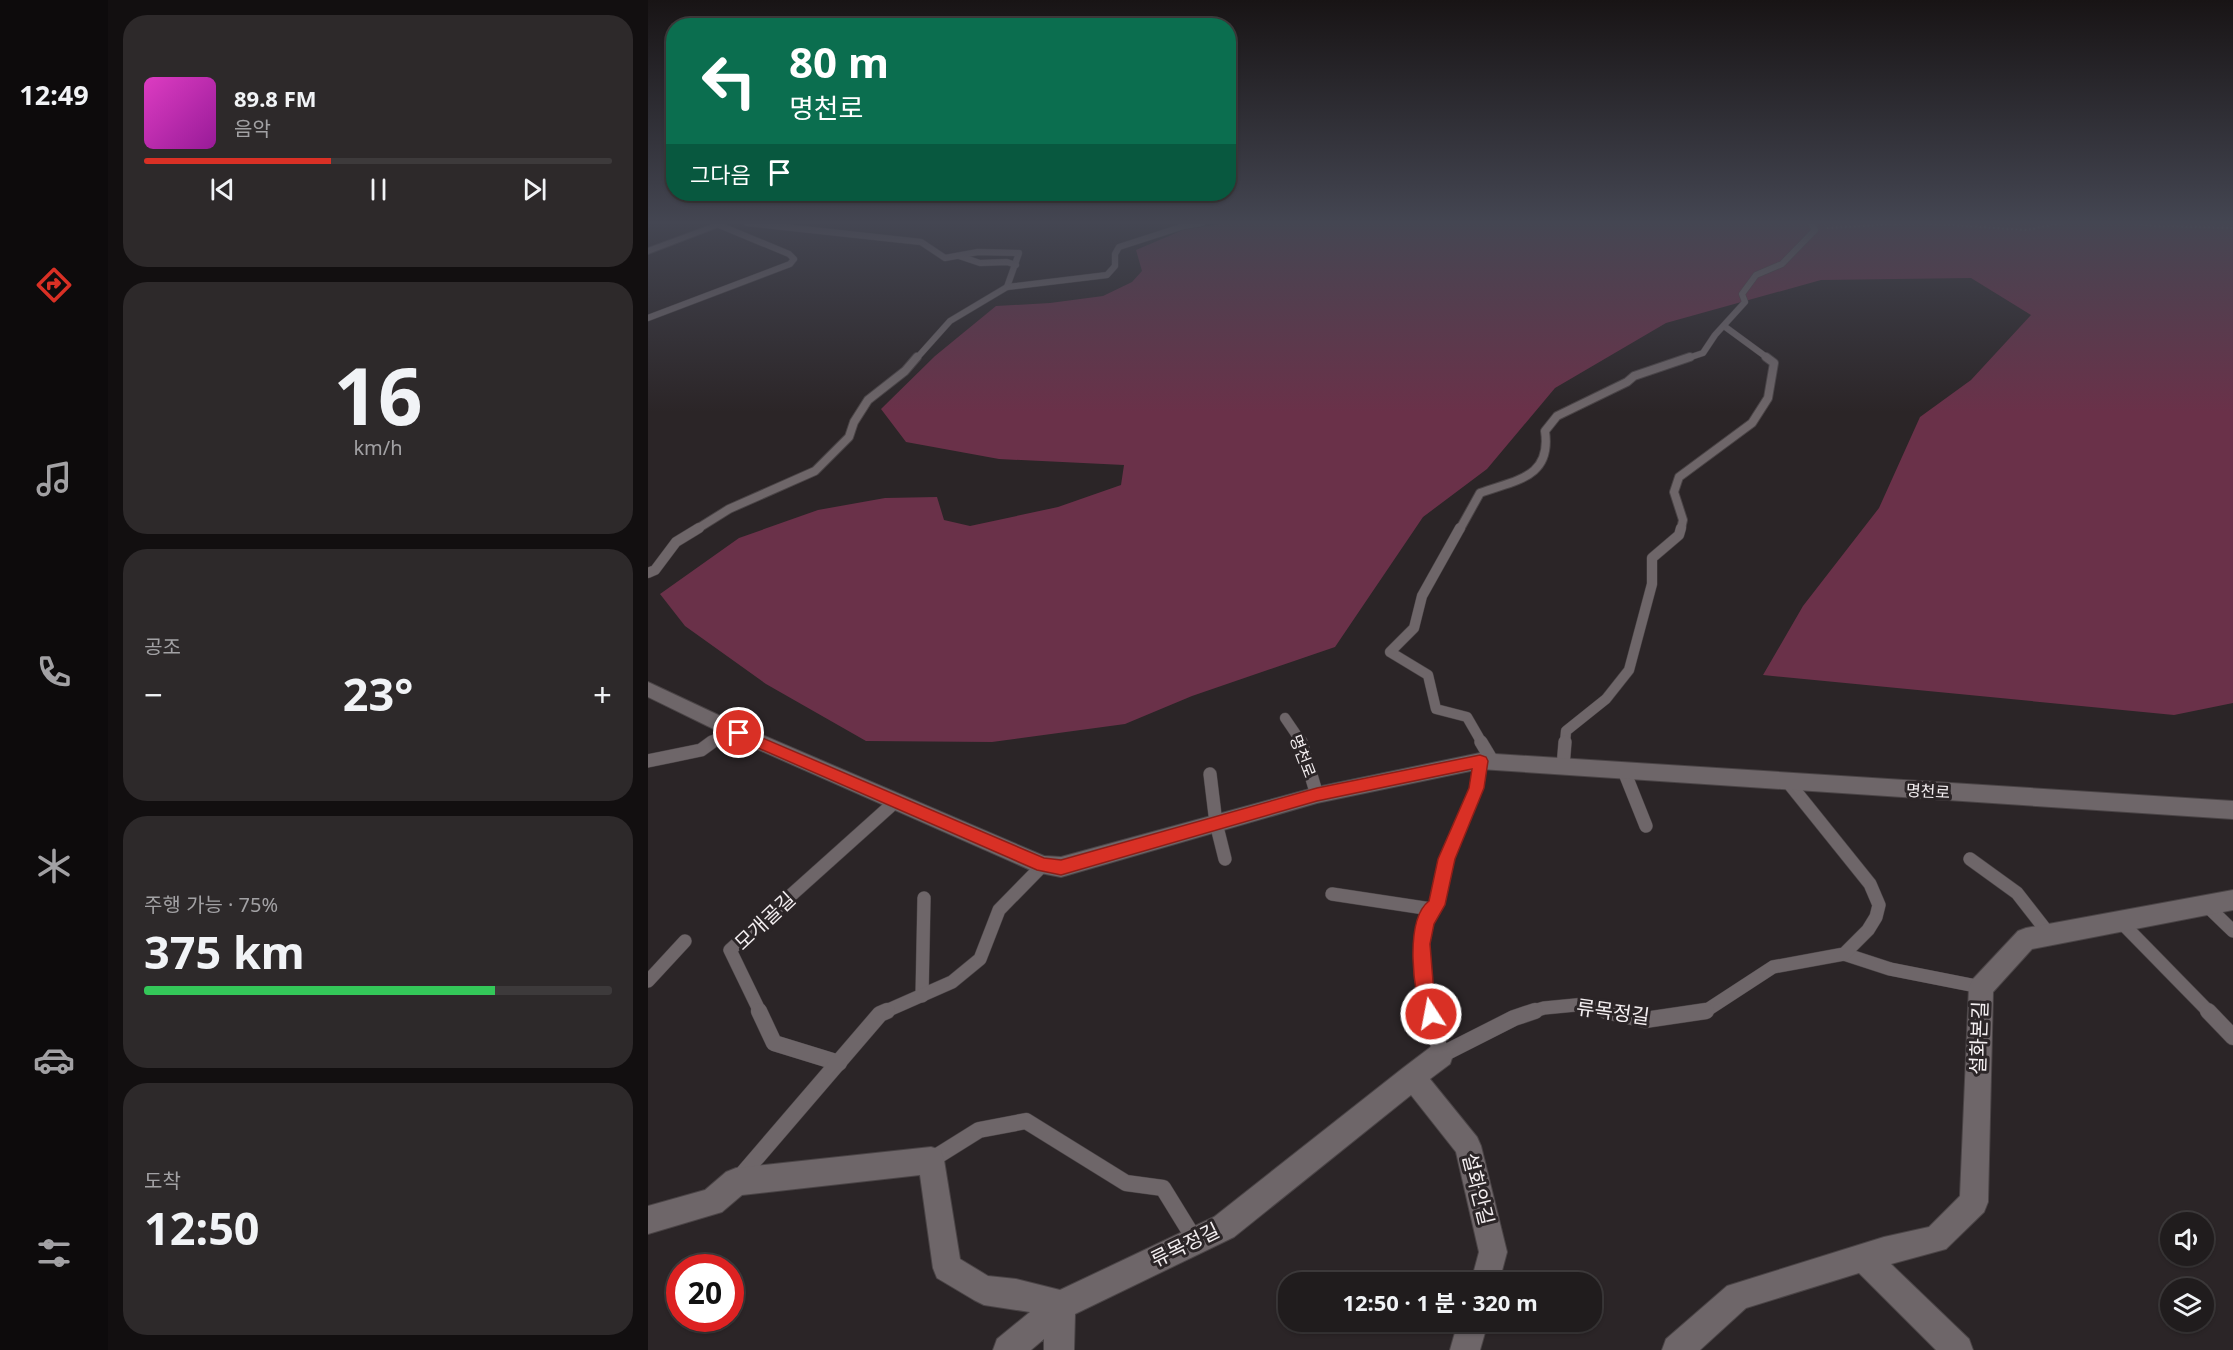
<!DOCTYPE html>
<html lang="ko">
<meta charset="utf-8">
<style>
body{margin:0;font-family:"Noto Sans","Noto Sans KR",sans-serif;background:#2d292a;color:#f1f3f6;height:100vh;display:flex;flex-direction:column;font-size:22px;white-space:nowrap}
*{box-sizing:border-box;margin:0}
p{font-size:20px;color:#a2a1a4}
.icon{flex:none;width:33px;height:33px;fill:none;stroke:currentColor;stroke-width:2;stroke-linecap:round;stroke-linejoin:round}
.map{position:relative;flex:1;overflow:hidden}
.details{display:flex;flex-direction:column;gap:15px;padding:15px;background:#120f10;width:540px}
.details>*{flex:none}
.hud{position:absolute;left:18px;top:18px;width:570px;height:183px;border-radius:24px;box-shadow:0 2px 4px #0004,0 0 0 2px #3d3a3b;background:#0b6e4f;color:#fff;overflow:hidden}
.tools{position:absolute;left:1512px;top:1212px;display:grid;gap:12px}
.tools a{display:grid;place-items:center;width:54px;height:54px;border-radius:50%;background:#201c1d;box-shadow:0 2px 4px #0004,0 0 0 2px #3d3a3b;font-size:30px}
.speed{position:absolute;left:18px;top:1254px;display:flex;gap:12px;font-size:30px;font-weight:700;text-align:center}
.speed>*{display:grid;place-content:center;width:78px;height:78px;border-radius:50%;background:#201c1d;box-shadow:0 2px 4px #0004,0 0 0 2px #3d3a3b;line-height:1}
.speed .limit{border:9px solid #d22;background:#fff;color:#111}
.pin{position:absolute;display:grid;place-items:center;width:51px;height:51px;color:#fff;margin:-26px;border:3px solid #fff;border-radius:50%;box-shadow:0 2px 6px #0007}
.me{position:absolute;width:66px;margin:-33px;rotate:349deg;stroke-linejoin:round;filter:drop-shadow(0 0 4px #0008)}
.turn{display:flex;align-items:center;gap:21px;height:126px;padding:0 24px;font-size:27px}
.turn .icon{width:78px;height:78px;stroke-width:2.5}
.turn b{display:block;font-size:42px;line-height:51px}
.then{display:flex;align-items:center;height:57px;padding:0 24px;background:#0003;gap:12px;font-size:22px}
.big{font-size:45px;font-weight:700;line-height:1.1}
.details .widget{flex:1;display:flex;flex-direction:column;justify-content:center;gap:9px;min-width:0;padding:0 21px;border-radius:24px;background:#2d292a}
.details .dial{align-items:center;gap:0}
.dial b{font-size:78px;line-height:1}
.song{display:flex;align-items:center;gap:18px}
.cover{width:72px;height:72px;border-radius:9px;background:linear-gradient(135deg,hsl(310 70% 55%),hsl(300 70% 35%))}
.played{height:6px;border-radius:3px;background:linear-gradient(90deg,#d93025 40%,#3d3a3b 40%)}
.keys{display:flex;justify-content:space-around;direction:ltr}
.heat{display:flex;justify-content:space-between;align-items:center;font-size:33px;direction:ltr}
.charge{height:9px;border-radius:4px;background:linear-gradient(90deg,#34c759 75%,#3d3a3b 0)}
.trip{position:absolute;left:630px;top:1272px;width:324px;height:60px;border-radius:24px;background:#201c1d;box-shadow:0 2px 4px #0004,0 0 0 2px #3d3a3b;font-weight:700;line-height:60px;text-align:center}
main{display:flex;flex:1;min-height:0}
.tabs{display:flex;flex-direction:column;width:108px;justify-content:space-around;align-items:center;background:#0d0b0c;color:#a2a1a4}
.tabs .icon{width:42px;height:42px}
.tabs .on{color:#d93025}
.tabs b{font-size:27px;color:#f1f3f6}
.map>svg:first-child{display:block}
</style>
<main>
<nav class="tabs">
<b>12:49</b>
<svg class="icon on" aria-label="directions" viewBox="0 0 24 24"><path d="M12 3l9 9-9 9-9-9zM9 14v-3h6M13 9l2 2-2 2"/></svg>
<svg class="icon" aria-label="music" viewBox="0 0 24 24"><path d="M9 18V5l10-2v13"/><circle cx="6" cy="18" r="3"/><circle cx="16" cy="16" r="3"/></svg>
<svg class="icon" aria-label="phone" viewBox="0 0 24 24"><path d="M5 4h4l2 5-3 2q2 4 5 5l2-3 5 2v4C11 20 4 13 5 4z"/></svg>
<svg class="icon" aria-label="climate" viewBox="0 0 24 24"><path d="M12 3v18M4 7l16 10M4 17L20 7"/></svg>
<svg class="icon" aria-label="car" viewBox="0 0 24 24"><path d="M5 17H2v-5l4-1 3-4h7l3 4 3 1v5h-3M9 17h6M6 11h13"/><circle cx="7" cy="17" r="2"/><circle cx="17" cy="17" r="2"/></svg>
<svg class="icon" aria-label="filters" viewBox="0 0 24 24"><path d="M4 7h16M4 17h16"/><circle cx="9" cy="7" r="2"/><circle cx="15" cy="17" r="2"/></svg>
</nav>
<section class="details">
<div class="widget">
<div class="song"><i class="cover"></i><div><b>89.8 FM</b><p>음악</p></div></div>
<div class="played"></div>
<div class="keys"><svg class="icon" aria-label="previous" viewBox="0 0 24 24"><path d="M18 5L8 12l10 7zM5 5v14"/></svg><svg class="icon" aria-label="pause" viewBox="0 0 24 24"><path d="M8 5v14M16 5v14"/></svg><svg class="icon" aria-label="next" viewBox="0 0 24 24"><path d="M6 5l10 7-10 7zM19 5v14"/></svg></div>
</div>
<div class="widget dial"><b>16</b><p>km/h</p></div>
<div class="widget"><p>공조</p>
<div class="heat"><a>−</a><b class="big">23°</b><a>+</a></div>
</div>
<div class="widget"><p>주행 가능 · 75%</p><b class="big">375 km</b><div class="charge"></div></div>
<div class="widget"><p>도착</p><b class="big">12:50</b></div>
</section>
<div class="map">
<svg width="1585" height="1350" viewBox="0 0 1585 1350">
<rect width="100%" height="100%" fill="#2b2527"/>
<polygon fill="#6a3149" points="578,223 1585,223 1585,703 1526,715 1115,675 1155,606 1231,508 1272,417 1323,380 1383,315 1323,278 1173,280 1018,323 907,388 839,469 775,517 687,647 544,696 477,724 344,742 218,741 118,684 37,626 12,594 91,538 170,510 237,498 289,497 296,520 322,526 410,507 473,485 476,465 351,459 258,442 233,409 287,356 348,306 402,303 455,296 484,282 494,271 488,250 535,230"/>
<g fill="none" stroke-linecap="round" stroke-linejoin="round">
<g stroke="#4a4446" stroke-width="7">
<g id="lane-far4">
<polyline points="99,223 273,242 297,258 330,252 371,253 359,287"/>
<polyline points="311,256 332,263 359,262 368,265"/>
<polyline points="0,318 142,264 146,259 141,254 71,225"/>
<polyline points="1076,326 1121,359"/>
<polyline points="268,359 302,321 359,287 459,275 467,266 467,254 471,247 536,226 554,223"/>
<polyline points="1037,359 1055,353 1067,335 1097,302 1094,294 1108,275 1134,264 1167,230 1163,223"/>
</g>
</g>
<g stroke="#4a4446" stroke-width="10">
<g id="lane-far3">
<polyline points="49,529 81,509 167,471 201,437 206,422 220,400 257,371 269,357"/>
<path d="M812,529L832,493C867,480 904,478 897,431L909,416L979,382L986,376L1042,357"/>
<polyline points="1033,529 1035,520 1026,492 1031,477 1104,423 1120,398 1126,363 1118,357"/>
</g>
</g>
<g stroke="#4a4446" stroke-width="11">
<g id="lane-far2">
<polyline points="812,528 774,596 766,628 742,652 780,675 788,709 819,717 834,743"/>
<polyline points="0,573 7,570 28,542 51,528"/>
<polyline points="637,718 654,743"/>
<polyline points="62,743 82,728"/>
<polyline points="917,743 918,731 958,699 981,670 1004,584 1004,558 1031,535 1033,528"/>
</g>
</g>
<g stroke="#4a4446" stroke-width="14">
<g id="lane-far1">
<polyline points="653,742 669,795"/>
<polyline points="833,742 845,762"/>
<polyline points="0,761 53,750 64,742"/>
<polyline points="915,767 917,742"/>
<polyline points="976,771 998,826"/>
<polyline points="562,774 568,823 577,859"/>
<polyline points="1322,859 1369,893 1401,934"/>
<polyline points="684,894 783,909"/>
<polyline points="1558,905 1585,931"/>
<polyline points="1472,921 1561,1012"/>
<polyline points="1196,954 1242,969 1333,987"/>
<polyline points="0,981 37,941"/>
<polyline points="274,996 276,898"/>
<polyline points="112,1012 82,950 248,801"/>
<polyline points="236,1012 304,982 332,959 351,910 395,865"/>
<polyline points="783,1012 776,977 775,934 779,917 788,905 799,859 829,787 832,761"/>
<polyline points="883,1012 896,1008 938,1004 962,1012"/>
<polyline points="1056,1012 1125,967 1196,954 1220,930 1228,917 1231,905 1222,884 1140,782"/>
</g>
</g>
<g stroke="#4a4446" stroke-width="17">
<g id="lane">
<polyline points="111,1011 126,1043 191,1063"/>
<polyline points="782,1011 793,1055 866,1018 887,1011"/>
<polyline points="958,1011 997,1020 1058,1011"/>
<polyline points="1560,1011 1585,1037"/>
<polyline points="283,1160 331,1130 378,1121 478,1183 515,1188 547,1240"/>
<polyline points="92,1177 232,1014 239,1011"/>
</g>
</g>
<g stroke="#4a4446" stroke-width="2">
<g id="street">
<polygon points="1585,890 1585,910 1384,949 1345,992 1340,1202 1336,1212 1298,1249 1243,1264 1321,1339 1325,1350 1288,1350 1211,1273 1098,1308 1052,1350 1014,1350 1018,1339 1079,1286 1236,1237 1281,1227 1312,1196 1321,987 1325,979 1370,931 1378,928"/>
<polygon points="793,1043 802,1046 805,1055 802,1064 782,1079 829,1137 833,1146 859,1252 851,1282 823,1282 831,1252 808,1152 763,1095 586,1237 427,1314 426,1350 396,1350 396,1339 383,1350 345,1350 349,1339 382,1312 336,1305 326,1300 289,1278 285,1268 272,1175 94,1195 74,1212 0,1234 0,1206 57,1190 78,1172 88,1168 283,1147 293,1150 296,1160 312,1259 340,1276 368,1279 412,1290 566,1217 755,1068 784,1046"/>
<polygon points="810,1322 840,1322 832,1350 802,1350"/>
</g>
</g>
<g stroke="#4a4446" stroke-width="2">
<g id="secondary">
<polygon points="68,223 81,223 0,254 0,248"/>
<polygon points="0,682 98,728 396,856 413,857 669,787 832,753 1585,801 1585,819 832,769 669,803 413,877 387,872 84,738 0,697"/>
</g>
</g>
<g stroke="#7b7577" stroke-width="2" stroke-dasharray="1.5 3" stroke-linecap="butt">
<polyline points="1484,223 1507,226 1585,228"/>
<polyline points="1179,228 1269,223 1379,230 1414,223"/>
</g>
<use href="#lane-far4" stroke="#6e6669" stroke-width="6"/>
<use href="#lane-far3" stroke="#6e6669" stroke-width="8"/>
<use href="#lane-far2" stroke="#6e6669" stroke-width="10"/>
<use href="#lane-far1" stroke="#6e6669" stroke-width="13"/>
<use href="#lane" stroke="#6e6669" stroke-width="16"/>
<use href="#street" fill="#6e6669" fill-rule="evenodd"/>
<use href="#secondary" fill="#6e6669" fill-rule="evenodd"/>
</g>
<linearGradient id="sky" x2="0" y2="1"><stop stop-color="#181415"/><stop offset="0.54" stop-color="#444652"/><stop offset="1" stop-color="#444652" stop-opacity="0"/></linearGradient>
<rect width="1585" height="412" fill="url(#sky)"/>
<path fill="#d93025" stroke="#8d1f18" stroke-width="1.5" d="M91,728L396,858L413,860L669,788L832,755L838,757L840,761L836,788L807,859L797,905L786,924L782,944L786,994L792,1014L789,1021L783,1023L776,1021C765,995 756,920 781,901L790,859L821,788L824,769L669,801L413,875L389,870L85,737L83,733L85,729Z"/>
<g text-anchor="middle" stroke-width="6" stroke-linejoin="round" paint-order="stroke">
<g font-size="16" fill="#f3eef0" stroke="#2b2527">
<text transform="translate(655 756) rotate(69)" y="6">명천로</text>
<text transform="translate(1280 791) rotate(3)" y="6">명천로</text>
</g>
<g font-size="20" fill="#f3eef0" stroke="#2b2527">
<text transform="translate(117 921) rotate(-43)" y="7">모개골길</text>
<text transform="translate(965 1012) rotate(8)" y="7">류목정길</text>
<text transform="translate(1331 1038) rotate(-88)" y="7">설화본길</text>
<text transform="translate(830 1189) rotate(76)" y="7">설화안길</text>
<text transform="translate(537 1245) rotate(-26)" y="7">류목정길</text>
</g>
</g>
</svg>
<div class="tools">
<a><svg class="icon" aria-label="sound" viewBox="0 0 24 24"><path d="M4 9h4l5-4v14l-5-4H4zM17 9q2 3 0 6"/></svg></a>
<a><svg class="icon" aria-label="layers" viewBox="0 0 24 24"><path d="M12 4l9 5-9 5-9-5zM3 14l9 5 9-5"/></svg></a>
</div>
<div class="speed"><div class="limit">20</div></div>
<div class="pin" style="left:91px;top:733px;background:#d93025"><svg class="icon" aria-label="arrive" viewBox="0 0 24 24"><path d="M6 21V4h12l-3 4 3 4H6"/></svg></div>
<svg class="me" style="left:783px;top:1014px" viewBox="-20 -20 40 40"><circle r="17" fill="#d93025" stroke="#fff" stroke-width="3"/><path d="M0-11L8 9 0 5-8 9z" fill="#fff"/></svg>
<div class="trip">12:50 · 1 분 · 320 m</div>
<div class="hud">
<div class="turn"><svg class="icon" aria-label="left" viewBox="0 0 24 24"><path d="M17 20v-9H6M10 6l-5 5 5 5"/></svg><div><b>80 m</b>명천로</div></div>
<div class="then">그다음<svg class="icon" aria-label="arrive" viewBox="0 0 24 24"><path d="M6 21V4h12l-3 4 3 4H6"/></svg></div>
</div>
</div>
</main>
